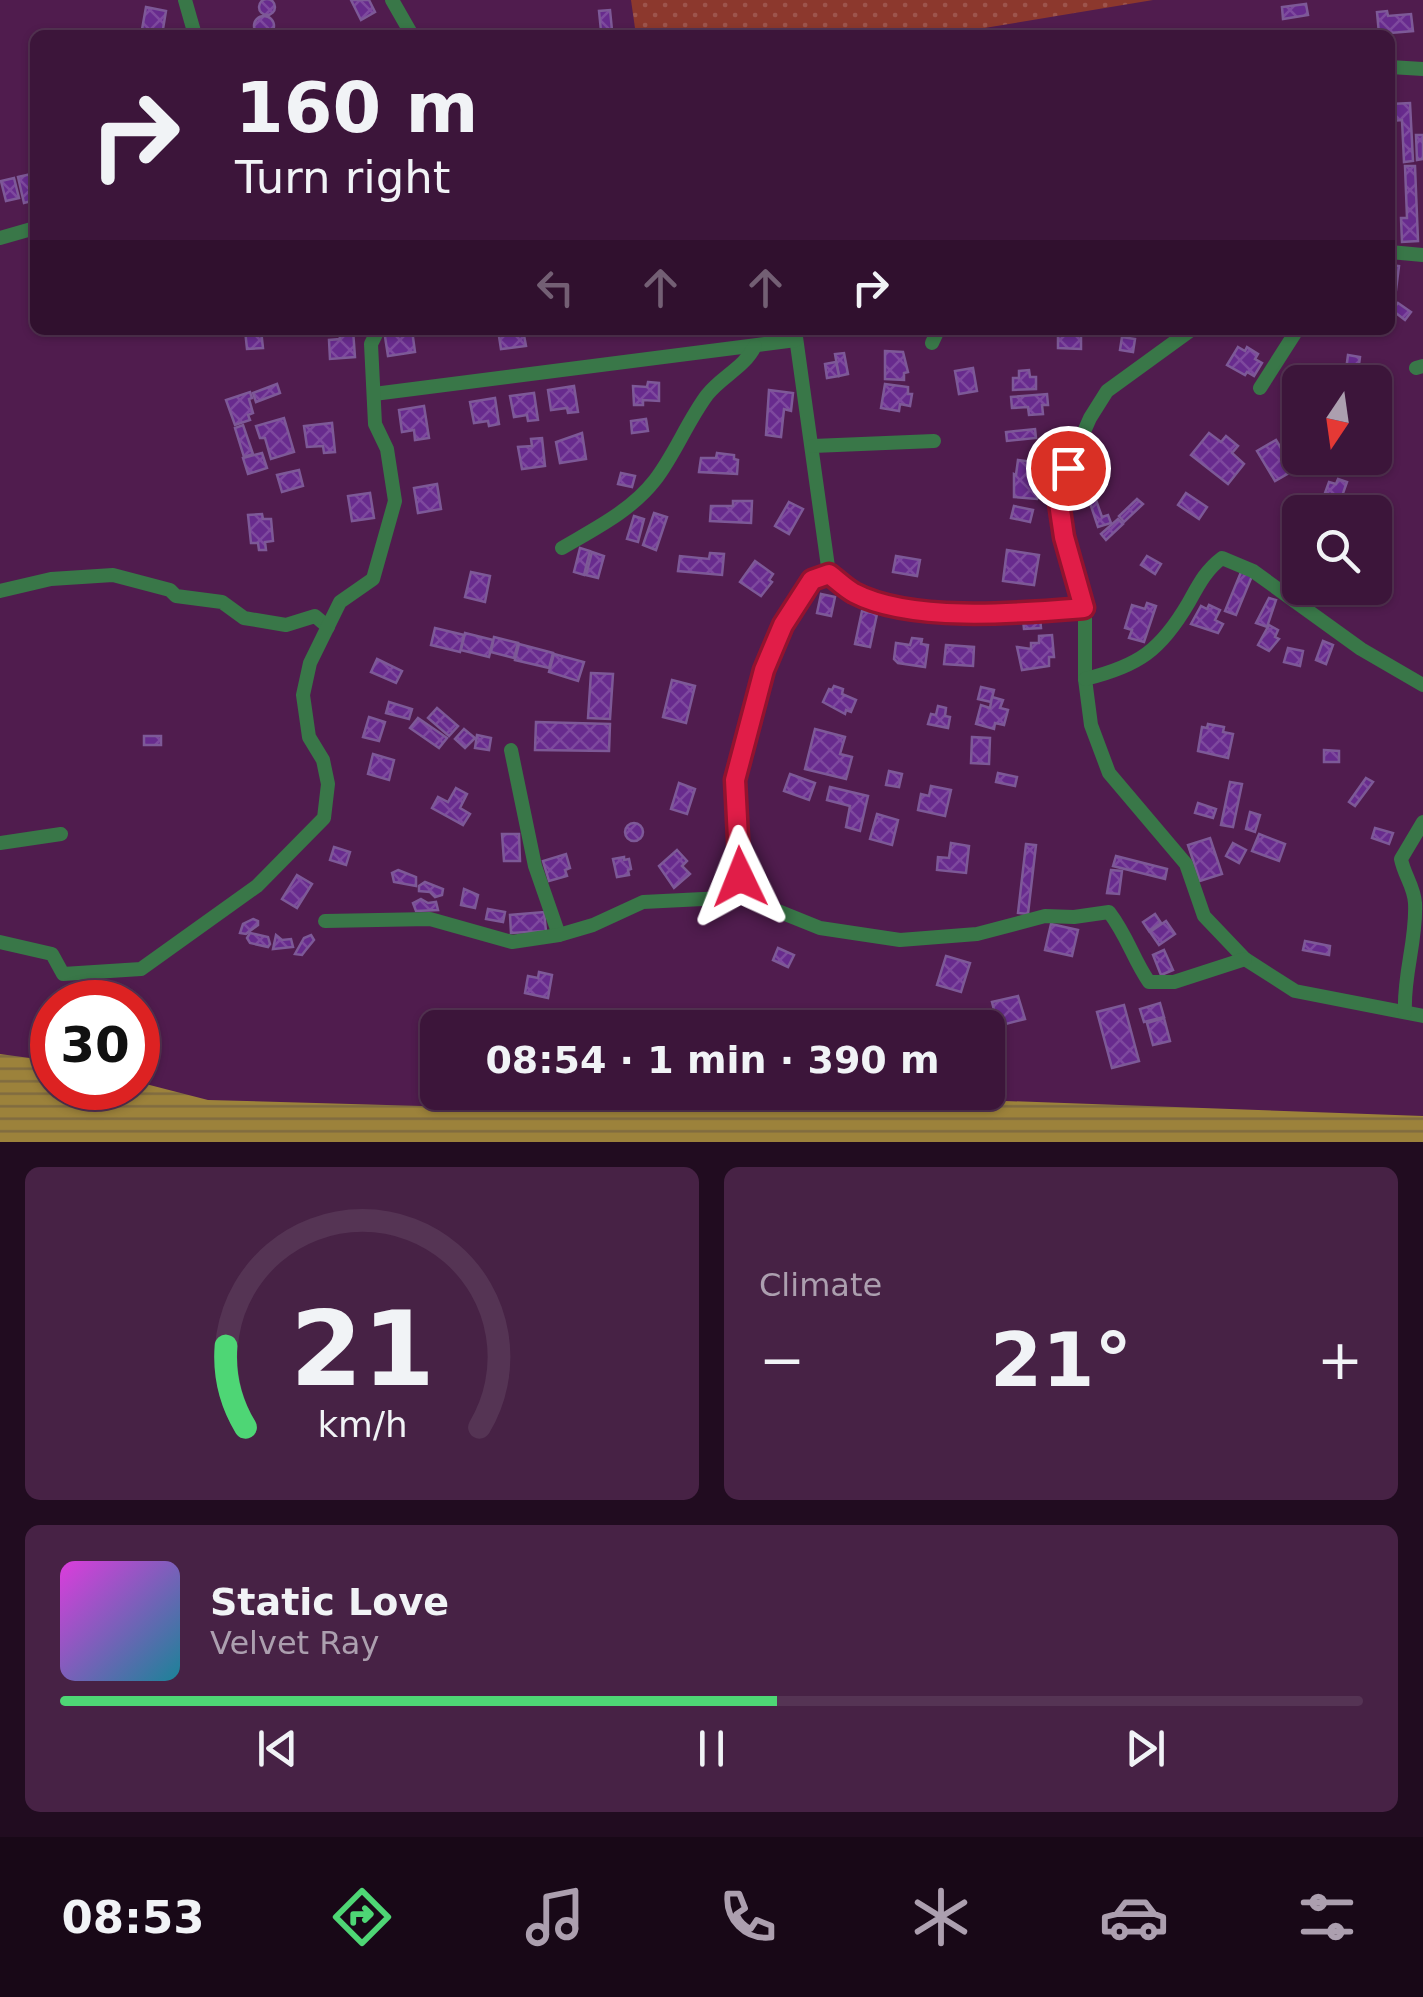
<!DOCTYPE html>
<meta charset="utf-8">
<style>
body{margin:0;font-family:"DejaVu Sans",sans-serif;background:#472245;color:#f1f3f6;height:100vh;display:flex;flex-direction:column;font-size:38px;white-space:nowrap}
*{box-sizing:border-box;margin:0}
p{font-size:32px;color:#ac9faf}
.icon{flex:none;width:55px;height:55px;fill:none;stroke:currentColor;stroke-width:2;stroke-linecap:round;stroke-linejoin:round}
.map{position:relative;height:1142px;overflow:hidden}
.side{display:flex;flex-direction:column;gap:25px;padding:25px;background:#210c20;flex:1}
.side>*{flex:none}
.guide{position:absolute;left:30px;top:30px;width:1365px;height:305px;border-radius:15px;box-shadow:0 2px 8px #0004,0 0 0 2px #553454;background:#3c153a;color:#f1f3f6;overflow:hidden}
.needle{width:65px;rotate:193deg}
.buttons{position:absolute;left:1282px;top:365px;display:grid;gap:20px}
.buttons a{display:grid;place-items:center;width:110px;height:110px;border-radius:15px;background:#3c153a;box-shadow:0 2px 8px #0004,0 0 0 2px #553454;font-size:50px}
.speed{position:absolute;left:30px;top:980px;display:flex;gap:20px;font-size:50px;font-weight:700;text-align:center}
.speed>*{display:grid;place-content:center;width:130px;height:130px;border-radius:50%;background:#3c153a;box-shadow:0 2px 8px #0004,0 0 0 2px #553454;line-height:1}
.speed .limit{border:15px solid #d22;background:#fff;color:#111}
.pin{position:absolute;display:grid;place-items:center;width:85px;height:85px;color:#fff;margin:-42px;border:5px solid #fff;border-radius:50%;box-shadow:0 2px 10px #0007}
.me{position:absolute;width:110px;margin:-55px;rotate:358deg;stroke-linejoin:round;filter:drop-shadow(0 0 8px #0008)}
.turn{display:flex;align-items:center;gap:35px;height:210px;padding:0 40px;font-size:45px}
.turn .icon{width:130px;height:130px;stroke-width:2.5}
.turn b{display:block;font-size:70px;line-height:85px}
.lanes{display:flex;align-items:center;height:95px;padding:0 40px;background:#0003;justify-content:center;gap:50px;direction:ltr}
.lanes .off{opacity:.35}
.big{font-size:75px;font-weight:700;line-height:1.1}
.side .tile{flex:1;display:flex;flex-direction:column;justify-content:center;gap:15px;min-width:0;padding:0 35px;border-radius:15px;background:#472245}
.side .dial{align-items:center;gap:0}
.dial svg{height:260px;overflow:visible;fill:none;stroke:#553454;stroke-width:7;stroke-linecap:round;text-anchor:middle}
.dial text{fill:#f1f3f6;stroke:none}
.song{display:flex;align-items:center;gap:30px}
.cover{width:120px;height:120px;border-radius:15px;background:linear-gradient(135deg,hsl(300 70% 55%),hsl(190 70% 35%))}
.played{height:10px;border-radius:5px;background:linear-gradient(90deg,#4ed675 55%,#553454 55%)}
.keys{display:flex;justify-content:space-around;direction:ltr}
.heat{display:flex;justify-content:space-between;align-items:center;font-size:55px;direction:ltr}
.side .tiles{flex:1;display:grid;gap:25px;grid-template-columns:1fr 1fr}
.tile:last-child{grid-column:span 2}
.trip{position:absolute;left:420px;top:1010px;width:585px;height:100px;border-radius:15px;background:#3c153a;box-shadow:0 2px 8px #0004,0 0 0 2px #553454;font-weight:700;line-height:100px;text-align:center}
.dock{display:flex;height:160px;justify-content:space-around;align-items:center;background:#180817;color:#ac9faf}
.dock .icon{width:70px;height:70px}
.dock .current{color:#4ed675}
.dock b{font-size:45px;color:#f1f3f6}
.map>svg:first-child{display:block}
</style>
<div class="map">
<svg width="1423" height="1142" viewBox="0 0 1423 1142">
<defs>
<pattern id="grass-dots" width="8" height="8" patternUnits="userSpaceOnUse" patternTransform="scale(2.5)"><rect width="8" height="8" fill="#8c382d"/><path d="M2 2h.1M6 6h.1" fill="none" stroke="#9d544c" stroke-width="1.8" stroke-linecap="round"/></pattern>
<pattern id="water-rules" width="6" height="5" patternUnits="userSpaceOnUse" patternTransform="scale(2.5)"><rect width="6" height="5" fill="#9c823b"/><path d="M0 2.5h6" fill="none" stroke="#7f6b40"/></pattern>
<pattern id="building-cross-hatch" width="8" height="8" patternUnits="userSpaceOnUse" patternTransform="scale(2.5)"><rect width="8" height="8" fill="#682b8e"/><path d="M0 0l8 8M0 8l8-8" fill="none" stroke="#7e499e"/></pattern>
</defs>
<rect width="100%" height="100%" fill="#501c4e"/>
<polygon fill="url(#grass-dots)" points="631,0 1153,0 942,35 636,35"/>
<polygon fill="url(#water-rules)" points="0,1054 52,1061 52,1088 138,1088 138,1082 208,1100 532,1109 896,1097 1423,1116 1423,1142 0,1142"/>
<g fill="url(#building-cross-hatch)" stroke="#7d5997" stroke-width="2.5">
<circle cx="267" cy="7" r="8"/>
<polygon points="351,0 369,0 375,12 361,20"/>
<polygon points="1306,4 1308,15 1283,19 1282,7"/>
<polygon points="146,7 166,11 162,35 141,35"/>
<polygon points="610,10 612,30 601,31 599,11"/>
<polygon points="1387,11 1388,16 1411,14 1413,31 1379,34 1377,12"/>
<circle cx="264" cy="26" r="10"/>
<polygon points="1410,103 1413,161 1404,162 1402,120 1392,121 1391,104"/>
<polygon points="1416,135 1423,135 1423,159 1417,160"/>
<polygon points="1405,166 1415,166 1418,241 1402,242 1401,218 1407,218"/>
<polygon points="31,174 35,200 24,203 18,177"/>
<polygon points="14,178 19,198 6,201 1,181"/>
<polygon points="1390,265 1399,266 1396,290 1390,289"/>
<polygon points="1398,303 1411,312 1405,320 1392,310"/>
<polygon points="245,330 261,330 263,348 247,349"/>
<polygon points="353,330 355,357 330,359 329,340 340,339 339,331"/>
<polygon points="384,330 412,330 415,352 388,356"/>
<polygon points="498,330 523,330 526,346 501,349"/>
<polygon points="1058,330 1081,330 1081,349 1058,348"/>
<polygon points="1122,337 1135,339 1133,352 1120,350"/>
<polygon points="1238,347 1245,351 1247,347 1258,354 1255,359 1262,363 1254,376 1247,372 1245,375 1227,365"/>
<polygon points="885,351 903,352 908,372 904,373 904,380 885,379"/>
<polygon points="844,353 848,374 839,376 835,354"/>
<polygon points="1348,355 1360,357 1358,372 1346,370"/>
<polygon points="836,362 839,376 827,378 825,364"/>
<polygon points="973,368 977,391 959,394 955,371"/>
<polygon points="1029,370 1030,377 1036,377 1036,389 1013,390 1013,378 1019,378 1019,371"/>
<polygon points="648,382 659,383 659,401 643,400 643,405 634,405 633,386 647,387"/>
<polygon points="277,384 280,393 256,402 253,393"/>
<polygon points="885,384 908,387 908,394 912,394 910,406 900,404 899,411 881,408"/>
<polygon points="574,386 578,412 568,413 567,408 551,410 548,390"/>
<polygon points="769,390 793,393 791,411 784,409 781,437 766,435"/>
<polygon points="250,392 252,398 249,399 253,413 248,415 250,420 235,425 226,400"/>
<polygon points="534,393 538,420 528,421 527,415 514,417 510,396"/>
<polygon points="1047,394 1048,405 1042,405 1043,414 1029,415 1028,407 1012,408 1011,397"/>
<polygon points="495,398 499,424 489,426 488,421 474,423 470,402"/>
<polygon points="424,406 429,438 415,440 414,430 402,432 399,410"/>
<polygon points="284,418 294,452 271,459 265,438 260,438 256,426"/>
<polygon points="646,419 648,431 632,433 631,421"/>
<polygon points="332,423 335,452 324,453 323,446 307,447 304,426"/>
<polygon points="243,425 253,454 244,457 235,428"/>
<polygon points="1035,429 1036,438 1007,441 1006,432"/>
<polygon points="582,433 586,459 560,463 556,442"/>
<polygon points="1209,433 1221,442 1226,436 1238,446 1232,453 1244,464 1228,484 1191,455"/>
<polygon points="542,438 545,466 522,469 518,447 532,446 531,439"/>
<polygon points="1276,440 1290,463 1285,466 1289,473 1275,481 1257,451"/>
<polygon points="262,453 267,468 248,474 243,458"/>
<polygon points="717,453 734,455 734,459 738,460 737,474 699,472 701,458 716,458"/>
<polygon points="1018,460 1034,462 1033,478 1040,478 1037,499 1014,497 1014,474 1016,475"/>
<polygon points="299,470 303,486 282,492 277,475"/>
<polygon points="621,473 635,476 632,487 618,484"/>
<polygon points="1338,479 1347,482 1341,499 1325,493 1329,482 1336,484"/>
<polygon points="437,484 441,509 418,513 414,488"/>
<polygon points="370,493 374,518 352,521 348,496"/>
<polygon points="1186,493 1207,507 1199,519 1178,505"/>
<polygon points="1137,499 1143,504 1124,522 1119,516"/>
<polygon points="1096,500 1102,517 1108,515 1111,523 1098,527 1090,503"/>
<polygon points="733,501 752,501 751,523 710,521 711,506 733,506"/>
<polygon points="789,502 803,509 789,534 775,526"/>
<polygon points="1014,506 1033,510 1030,522 1011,518"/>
<polygon points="654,513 667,517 656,550 643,545"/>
<polygon points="262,514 263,519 271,519 273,541 265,542 266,550 259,550 258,543 251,543 248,515"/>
<polygon points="634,516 644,519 638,542 627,539"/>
<polygon points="1118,519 1123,524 1106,540 1101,534"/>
<polygon points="580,548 590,551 584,575 574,572"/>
<polygon points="1007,550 1039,555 1034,585 1003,581"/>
<polygon points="592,552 604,556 598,578 586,575"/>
<polygon points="710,553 724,554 722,575 678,571 680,556 709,559"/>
<polygon points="896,556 920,560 917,576 893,572"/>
<polygon points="1147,556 1161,564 1155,574 1141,565"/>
<polygon points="755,561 773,574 769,580 772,582 761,596 740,582"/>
<polygon points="471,572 490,576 485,602 465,597"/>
<polygon points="1241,572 1252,576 1236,615 1225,611"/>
<polygon points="1313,588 1332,588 1339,593 1330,603"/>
<polygon points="821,594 835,597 831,616 817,613"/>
<polygon points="1269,598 1276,600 1267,627 1256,623"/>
<polygon points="1147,603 1156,606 1144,642 1129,638 1132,630 1125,628 1132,605 1145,609"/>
<polygon points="1209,605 1220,610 1215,620 1223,624 1218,633 1191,624 1201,606 1207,609"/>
<polygon points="862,611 877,614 870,647 855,644"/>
<polygon points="1040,617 1041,628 1024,629 1023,619"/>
<polygon points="1269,625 1278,630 1275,637 1279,639 1269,651 1258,645"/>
<polygon points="435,628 464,635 460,652 431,645"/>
<polygon points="465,633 493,640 489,657 461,650"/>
<polygon points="1052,635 1054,657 1049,657 1049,666 1022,670 1017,647 1031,649 1031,643 1039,643 1039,636"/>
<polygon points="494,637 518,643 514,658 491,652"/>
<polygon points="912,638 922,639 921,644 928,645 925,667 898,663 894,659 896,643 910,645"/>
<polygon points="1323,641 1333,645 1326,664 1316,660"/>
<polygon points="519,644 553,653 549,668 515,660"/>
<polygon points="946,645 974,647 973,666 944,664"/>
<polygon points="1288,648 1303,651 1300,666 1284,662"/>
<polygon points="554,654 584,662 578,681 549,672"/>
<polygon points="377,659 402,671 396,683 371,672"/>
<polygon points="591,673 613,674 610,719 588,718"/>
<polygon points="672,680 695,686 686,723 663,717"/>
<polygon points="834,686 843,689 842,694 856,700 851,712 846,710 845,714 823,702 829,689 832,690"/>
<polygon points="981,687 994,690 991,702 978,699"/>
<polygon points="992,697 1003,700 1000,708 1008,710 1004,725 995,723 994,729 976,724 981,705 990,708"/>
<polygon points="389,702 412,709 409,719 386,713"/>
<polygon points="938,706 946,708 945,716 950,717 948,728 928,724 931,714 936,715"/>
<polygon points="437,708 458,726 449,736 428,718"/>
<polygon points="369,717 385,722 379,741 363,737"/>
<polygon points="418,718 447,738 439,748 410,728"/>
<polygon points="536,722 610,724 609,751 535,750"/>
<polygon points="1208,724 1224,727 1223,732 1233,734 1228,758 1198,751 1202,727 1207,728"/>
<polygon points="464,729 475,738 465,748 455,739"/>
<polygon points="815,729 845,737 840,754 852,757 846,779 805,769"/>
<polygon points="477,735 491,738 489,750 475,748"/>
<rect x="144" y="736" width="17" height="9"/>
<polygon points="972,737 990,738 989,764 971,763"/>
<polygon points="1324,750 1339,751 1339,762 1324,762"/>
<polygon points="373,754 394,760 389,780 368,774"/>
<polygon points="889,771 902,774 899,787 886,785"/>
<polygon points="998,773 1017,777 1015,786 996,782"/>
<polygon points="790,774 815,783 809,800 784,791"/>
<polygon points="1366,778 1373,782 1355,806 1349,802"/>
<polygon points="1230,782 1242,784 1233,827 1221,825"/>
<polygon points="679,783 695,789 687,814 671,809"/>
<polygon points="931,786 951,790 945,816 918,810 921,794 929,796"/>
<polygon points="830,787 868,796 860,831 846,827 850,806 827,800"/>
<polygon points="456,788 467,794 460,808 470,814 463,825 432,808 438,797 448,802"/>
<polygon points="1198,803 1216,809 1213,818 1195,813"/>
<polygon points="1250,812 1260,815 1255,832 1246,829"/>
<polygon points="877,814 898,820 892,845 870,839"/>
<circle cx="634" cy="832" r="9"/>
<polygon points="1375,828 1393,833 1389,844 1372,838"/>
<polygon points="502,834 519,834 520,861 504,861"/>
<polygon points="1259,834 1285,844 1279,861 1252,851"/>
<polygon points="1210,838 1222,874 1200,881 1188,845"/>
<polygon points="951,843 969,846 966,873 937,870 938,857 949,858"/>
<polygon points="1233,843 1246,850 1239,863 1226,856"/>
<polygon points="1026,844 1036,845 1028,914 1018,913"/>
<polygon points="334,847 350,852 346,865 330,860"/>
<polygon points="677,850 687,861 682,866 690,874 674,888 659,866"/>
<polygon points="566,854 570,868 565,870 567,876 549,881 543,861"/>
<polygon points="1116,856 1167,869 1165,879 1113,866"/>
<polygon points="624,857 624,860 629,859 631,869 628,870 629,875 617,877 613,859"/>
<polygon points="398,870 416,877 416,886 394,882 392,873"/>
<polygon points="1111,870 1122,871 1119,894 1107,893"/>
<polygon points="297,875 312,884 297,908 282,899"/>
<polygon points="425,882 443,889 442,895 435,897 430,892 419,891 419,886"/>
<polygon points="464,889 478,895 475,908 461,905"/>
<polygon points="421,899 428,903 436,902 438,910 416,911 413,903"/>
<polygon points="488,909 505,912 503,922 486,919"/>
<polygon points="544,912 546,931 511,933 510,915"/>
<polygon points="1155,914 1161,923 1149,931 1143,922"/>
<polygon points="253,919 258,921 258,925 246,934 240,933 243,924"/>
<polygon points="1166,921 1175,934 1159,945 1150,932"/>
<polygon points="1051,924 1078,930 1072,956 1045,950"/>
<polygon points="250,933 268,937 270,944 268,947 250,943 247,938"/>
<polygon points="276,935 282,940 291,939 293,947 273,949"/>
<polygon points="311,935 314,940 305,951 302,955 295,954 304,938"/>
<polygon points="1305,941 1330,946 1329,955 1303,950"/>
<polygon points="778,948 794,955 788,967 773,960"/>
<polygon points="1164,950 1173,970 1161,975 1153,955"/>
<polygon points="946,956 970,963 961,992 937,985"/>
<polygon points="539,972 552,975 548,998 525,993 528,976 538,978"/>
<polygon points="1018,996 1025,1019 998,1026 992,1002"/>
<polygon points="1160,1003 1164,1017 1144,1022 1140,1009"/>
<polygon points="1124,1005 1139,1061 1112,1068 1097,1012"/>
<polygon points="627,1016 630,1028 598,1028 597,1023"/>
<polygon points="1164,1018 1170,1041 1153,1045 1147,1023"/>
</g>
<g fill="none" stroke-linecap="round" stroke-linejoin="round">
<g stroke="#397748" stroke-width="14">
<polyline points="185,0 195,35"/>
<polyline points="392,0 412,35"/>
<polyline points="1390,67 1423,69"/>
<polyline points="0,238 35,228"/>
<polyline points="1390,252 1423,255"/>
<path d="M795,330L829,574C837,580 846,588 854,593C912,623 1021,613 1085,608"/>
<polyline points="1191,330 1107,391 1090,418 1068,468 1059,503 1064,537 1085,608 1085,679 1091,725 1109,773 1186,864 1204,916 1245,959 1295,991 1423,1016"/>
<polyline points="932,343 938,330"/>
<polyline points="1416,368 1423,366"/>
<polyline points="1260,388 1297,330"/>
<polyline points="374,394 796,340"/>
<polyline points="813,446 934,441"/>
<path d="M562,548C594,529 631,511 655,480C675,454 687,422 707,395C722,376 744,368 755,346"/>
<path d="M829,574L812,580L805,589L783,625L764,669L735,780L743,897L820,928L900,940L977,934L1045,916L1074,917L1109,912C1128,937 1133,959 1149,982H1174L1245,959"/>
<polyline points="0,591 51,579 113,575 170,590 176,596 222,602 244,618 286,625 315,616 328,627"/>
<path d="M1085,679C1139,666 1161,650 1189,602C1199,584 1206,570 1222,558L1253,571L1361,649L1423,685"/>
<polyline points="511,750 535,866 559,935"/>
<polyline points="0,843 61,834"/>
<polyline points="325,921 430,919 512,942 559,935 593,925 643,902 743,897"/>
<polyline points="0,942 52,954 63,974 141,969 257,886 324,818 328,784 323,760 309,737 303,695 310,663 340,602 373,579 395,501 387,449 375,424 371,344 378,330"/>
<path d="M1405,1012C1403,975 1417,940 1415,903C1414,886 1404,875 1401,859L1423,822"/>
</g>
</g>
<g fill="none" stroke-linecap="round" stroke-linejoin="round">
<g stroke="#92132f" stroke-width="25">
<path id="route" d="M740,877L735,780L764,670L783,625L812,580L829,574C837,580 845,588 854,593C911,623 1022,613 1084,608L1064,537L1059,503L1068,468"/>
</g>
<use href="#route" stroke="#e11d48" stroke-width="18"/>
</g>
</svg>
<div class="buttons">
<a><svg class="needle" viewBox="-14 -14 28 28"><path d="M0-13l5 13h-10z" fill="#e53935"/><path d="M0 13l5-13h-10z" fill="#ac9faf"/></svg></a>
<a><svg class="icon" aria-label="search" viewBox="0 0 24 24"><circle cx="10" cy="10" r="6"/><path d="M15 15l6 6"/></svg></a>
</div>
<div class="speed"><div class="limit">30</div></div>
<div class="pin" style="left:1068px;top:468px;background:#d93025"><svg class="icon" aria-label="arrive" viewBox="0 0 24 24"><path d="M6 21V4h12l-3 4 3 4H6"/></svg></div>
<svg class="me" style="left:740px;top:877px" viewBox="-20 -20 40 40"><path d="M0-17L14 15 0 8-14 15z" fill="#e11d48" stroke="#fff" stroke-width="4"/></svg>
<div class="trip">08:54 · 1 min · 390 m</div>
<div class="guide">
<div class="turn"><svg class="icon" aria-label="right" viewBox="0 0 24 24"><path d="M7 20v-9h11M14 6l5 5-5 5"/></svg><div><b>160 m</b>Turn right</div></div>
<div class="lanes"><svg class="icon off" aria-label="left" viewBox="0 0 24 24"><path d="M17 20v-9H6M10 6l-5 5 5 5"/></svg><svg class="icon off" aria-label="ahead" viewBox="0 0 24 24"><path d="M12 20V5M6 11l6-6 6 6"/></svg><svg class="icon off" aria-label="ahead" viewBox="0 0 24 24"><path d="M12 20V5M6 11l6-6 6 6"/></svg><svg class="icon" aria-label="right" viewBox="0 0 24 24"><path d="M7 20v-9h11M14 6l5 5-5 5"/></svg></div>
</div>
</div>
<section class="side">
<div class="tiles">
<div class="tile dial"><svg viewBox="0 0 100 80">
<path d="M14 69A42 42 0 1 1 86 69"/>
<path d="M14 69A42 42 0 0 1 8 44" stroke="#4ed675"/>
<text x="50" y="56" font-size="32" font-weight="700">21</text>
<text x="50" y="72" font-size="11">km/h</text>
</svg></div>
<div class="tile"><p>Climate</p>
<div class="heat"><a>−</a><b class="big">21°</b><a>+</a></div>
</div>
<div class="tile">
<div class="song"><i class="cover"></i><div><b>Static Love</b><p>Velvet Ray</p></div></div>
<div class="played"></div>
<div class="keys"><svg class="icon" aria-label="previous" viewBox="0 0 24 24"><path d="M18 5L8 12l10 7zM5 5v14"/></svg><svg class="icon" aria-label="pause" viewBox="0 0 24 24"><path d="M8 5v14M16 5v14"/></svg><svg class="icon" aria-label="next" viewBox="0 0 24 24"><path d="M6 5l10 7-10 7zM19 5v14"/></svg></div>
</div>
</div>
</section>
<nav class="dock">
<b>08:53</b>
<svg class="icon current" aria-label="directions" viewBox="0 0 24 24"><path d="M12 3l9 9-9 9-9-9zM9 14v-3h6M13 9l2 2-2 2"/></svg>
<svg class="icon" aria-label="music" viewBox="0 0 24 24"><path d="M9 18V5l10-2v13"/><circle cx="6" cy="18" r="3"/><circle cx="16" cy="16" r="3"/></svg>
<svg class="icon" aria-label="phone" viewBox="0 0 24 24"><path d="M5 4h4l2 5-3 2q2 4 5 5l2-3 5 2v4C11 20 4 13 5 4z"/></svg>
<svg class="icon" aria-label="climate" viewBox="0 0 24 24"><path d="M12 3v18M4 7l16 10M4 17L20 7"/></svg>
<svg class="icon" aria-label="car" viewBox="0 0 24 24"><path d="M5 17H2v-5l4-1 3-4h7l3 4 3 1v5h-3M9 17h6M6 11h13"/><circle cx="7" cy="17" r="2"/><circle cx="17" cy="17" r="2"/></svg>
<svg class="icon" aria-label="filters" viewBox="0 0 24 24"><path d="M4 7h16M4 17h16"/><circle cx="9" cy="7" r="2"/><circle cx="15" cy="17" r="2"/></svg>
</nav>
